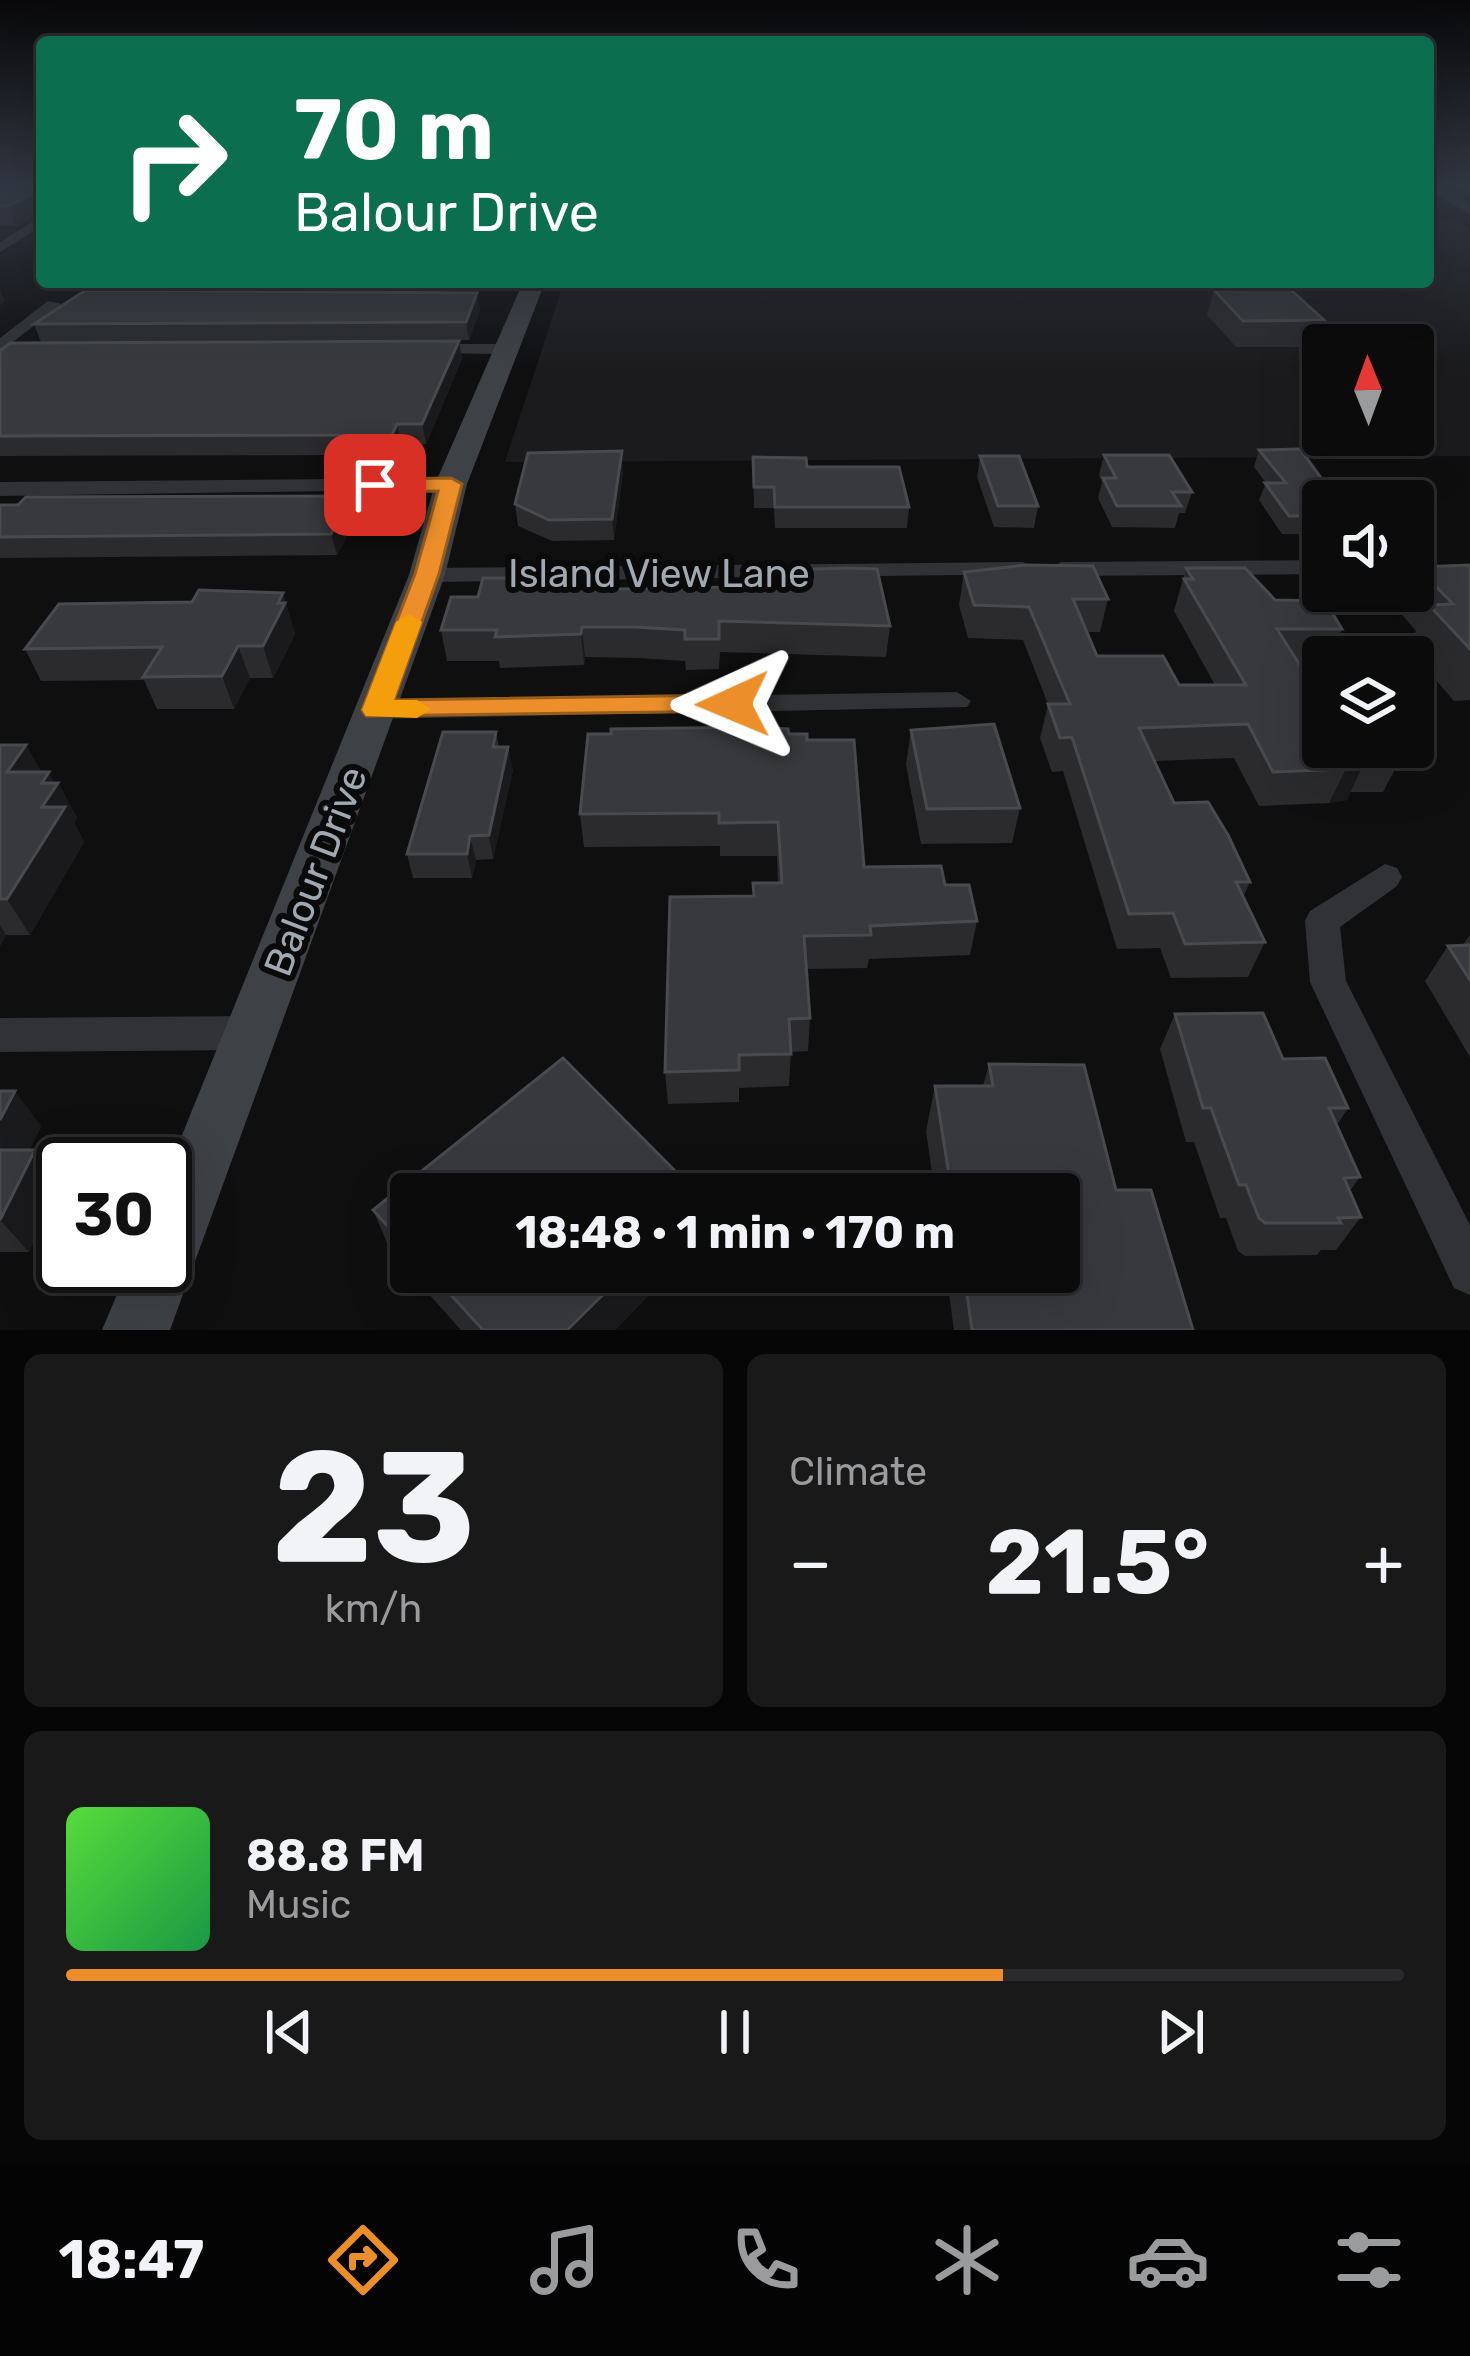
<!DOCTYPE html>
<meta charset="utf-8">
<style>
body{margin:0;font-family:Rubik,sans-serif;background:#19191a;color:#f1f3f6;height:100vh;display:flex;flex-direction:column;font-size:45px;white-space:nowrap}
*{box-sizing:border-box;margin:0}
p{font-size:39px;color:#9a9b9d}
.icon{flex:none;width:66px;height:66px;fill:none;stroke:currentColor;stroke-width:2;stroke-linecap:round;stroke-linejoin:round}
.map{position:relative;height:1330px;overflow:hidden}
.panel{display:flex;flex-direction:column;gap:24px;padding:24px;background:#060607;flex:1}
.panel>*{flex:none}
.banner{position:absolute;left:36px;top:36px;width:1398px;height:252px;border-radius:12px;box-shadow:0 12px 48px #0002,0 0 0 3px #2b2b2d;background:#0b6e4f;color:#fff;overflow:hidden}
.needle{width:78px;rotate:359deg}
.controls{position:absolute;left:1302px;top:324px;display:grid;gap:24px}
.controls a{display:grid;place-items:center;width:132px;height:132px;border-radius:12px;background:#0b0b0c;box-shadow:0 12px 48px #0002,0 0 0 3px #2b2b2d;font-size:60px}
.speed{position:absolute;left:36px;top:1137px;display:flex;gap:24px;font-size:60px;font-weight:700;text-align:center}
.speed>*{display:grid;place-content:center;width:156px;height:156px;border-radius:50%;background:#0b0b0c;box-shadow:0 12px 48px #0002,0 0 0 3px #2b2b2d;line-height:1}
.speed .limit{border:6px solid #111;border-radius:18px;background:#fff;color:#111}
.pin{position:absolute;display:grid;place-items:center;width:102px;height:102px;color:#fff;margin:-51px;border-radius:24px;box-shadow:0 6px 18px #0006}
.me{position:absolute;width:132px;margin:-66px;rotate:269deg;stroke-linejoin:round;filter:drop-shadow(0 0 9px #0008)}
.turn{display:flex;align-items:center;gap:42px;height:252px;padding:0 60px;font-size:54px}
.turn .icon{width:156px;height:156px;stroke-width:2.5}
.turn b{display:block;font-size:84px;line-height:102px}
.big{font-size:90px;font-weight:700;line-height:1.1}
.panel .tile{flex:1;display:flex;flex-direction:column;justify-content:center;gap:18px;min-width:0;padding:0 42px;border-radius:18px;background:#19191a}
.panel .dial{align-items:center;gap:0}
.dial b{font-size:156px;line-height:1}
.song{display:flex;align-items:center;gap:36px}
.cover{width:144px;height:144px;border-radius:18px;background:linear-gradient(135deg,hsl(110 70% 55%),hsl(140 70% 35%))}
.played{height:12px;border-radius:6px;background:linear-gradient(90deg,#ec8f2b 70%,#2b2b2d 70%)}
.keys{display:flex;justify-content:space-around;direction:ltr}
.heat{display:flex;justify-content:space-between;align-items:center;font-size:66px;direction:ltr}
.panel .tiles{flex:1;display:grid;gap:24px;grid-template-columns:1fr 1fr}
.tile:last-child{grid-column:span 2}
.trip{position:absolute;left:390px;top:1173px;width:690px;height:120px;border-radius:12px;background:#0b0b0c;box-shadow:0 12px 48px #0002,0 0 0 3px #2b2b2d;font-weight:700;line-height:120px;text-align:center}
.menu{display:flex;height:192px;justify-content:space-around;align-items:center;background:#040405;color:#9a9b9d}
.menu .icon{width:84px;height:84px}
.menu .current{color:#ec8f2b}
.menu b{font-size:54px;color:#f1f3f6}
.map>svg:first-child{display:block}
</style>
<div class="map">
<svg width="1470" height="1330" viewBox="0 0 1470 1330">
<rect width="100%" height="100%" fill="#0f0f10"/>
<path fill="#1b1b1d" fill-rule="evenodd" d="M1428,219H1453L1470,230V456L505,462L564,282H1428ZM1323,345H1413V435H1323Z"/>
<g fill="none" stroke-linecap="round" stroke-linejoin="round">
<g fill="#303235" fill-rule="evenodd">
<polygon points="1428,184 1437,184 1470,204 1470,214 1428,189"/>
<polygon points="42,216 42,226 0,252 0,242"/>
<polygon points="48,301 62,304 0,352 0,338"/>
<polygon points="424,344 503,344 512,349 503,354 418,353 418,345"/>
<polygon points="451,478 459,479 459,489 0,496 0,482"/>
<polygon points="1323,560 1323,574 1061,576 1049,569 1061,562"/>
<polygon points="1023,562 1035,569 1032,574 427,582 415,575 427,568"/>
<polygon points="957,692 971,701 967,707 376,719 362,710 376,701"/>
<polygon points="1385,864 1397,868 1402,877 1397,886 1340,927 1346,981 1470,1225 1470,1295 1454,1288 1310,982 1305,921 1310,911"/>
<polygon points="253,1016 266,1021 272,1033 266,1045 253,1050 0,1052 0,1018"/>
</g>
<polygon fill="#3e4145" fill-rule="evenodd" points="523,282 545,282 467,484 445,575 170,1330 102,1330 129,1266 165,1266 165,1177 409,575 435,484"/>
</g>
<g fill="#2b2b2e">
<polygon points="0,184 42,184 42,215 41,212 17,226 0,226"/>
<polygon points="1214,290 1324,320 1315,347 1236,347 1207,315"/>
<polygon points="480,310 469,340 41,342 34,324"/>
<polygon points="459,341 462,359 426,444 401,444 396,455 0,456 0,351"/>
<polygon points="1259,450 1338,501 1323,529 1315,534 1282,534 1259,500 1266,483 1254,467"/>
<polygon points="1104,455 1192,492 1185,513 1179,513 1175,528 1112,527 1098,498 1102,482 1099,475"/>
<polygon points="980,456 1038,506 1034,528 994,527 977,477"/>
<polygon points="753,457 807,467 909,507 907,528 775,528 774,508 754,508"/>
<polygon points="623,472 614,540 552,541 518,526 515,504"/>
<polygon points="0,505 357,517 337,555 0,558"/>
<polygon points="1470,565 1470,700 1454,701 1408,648 1416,631 1398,610 1406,591 1413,591 1413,577 1417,567"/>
<polygon points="1186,568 1275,600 1342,629 1330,657 1323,657 1323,662 1298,662 1312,684 1401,758 1383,792 1350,792 1347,800 1329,803 1259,806 1234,758 1155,761 1174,803 1250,882 1243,897 1265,942 1248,977 1171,978 1160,948 1117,949 1063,771 1052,772 1040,738 1048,704 1023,640 968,638 959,605 964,572 1108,599 1100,632 1087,632 1097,656 1179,685 1215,685 1174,611"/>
<polygon points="785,570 890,626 886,657 720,652 719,669 686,670 685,661 637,658 585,657 584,665 500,668 499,661 447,661 441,630 591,578 591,585 620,589 784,586"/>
<polygon points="283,593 295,634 273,678 250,678 234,709 157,709 144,680 41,681 25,649 192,602"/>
<polygon points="911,730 1020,808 1012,843 921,844 906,765"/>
<polygon points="496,732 499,747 513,770 493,859 476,860 472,878 413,878 407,854"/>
<polygon points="789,734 807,740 864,867 945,885 977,921 970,955 869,959 867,968 807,969 810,1018 808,1051 791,1052 789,1086 739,1088 739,1102 668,1104 665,1072 753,896 778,883 777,856 720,856 720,846 584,847 580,814"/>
<polygon points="0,745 26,745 41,772 55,783 58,783 77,818 74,823 84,842 30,935 6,935 0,946"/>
<polygon points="1469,936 1470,936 1470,1057 1425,981 1448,946 1462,946"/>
<polygon points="1175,1014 1283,1059 1348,1108 1337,1125 1360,1177 1350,1191 1361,1217 1336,1250 1321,1250 1317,1255 1245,1256 1238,1251 1226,1218 1220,1218 1194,1142 1186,1142 1160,1049"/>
<polygon points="989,1064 1116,1190 1193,1330 954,1330 946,1272 1059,1272 1059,1194 935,1194 926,1131 935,1086 983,1086"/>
<polygon points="0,1091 41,1126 29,1150 35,1150 61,1183 29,1252 0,1252"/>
<polygon points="411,1194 411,1272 671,1272 615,1330 461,1330 391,1252 373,1210"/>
</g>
<g fill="#1a1a1c">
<polygon points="35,192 41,212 17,226 9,206"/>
<polygon points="0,288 5,301 0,305"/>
<polygon points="477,293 480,310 469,340 466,322"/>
<polygon points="459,341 462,359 426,444 422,424"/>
<polygon points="397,424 401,444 396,455 392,435"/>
<polygon points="622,451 623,472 614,540 612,519"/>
<polygon points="352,496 357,517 337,555 331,534"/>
<polygon points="1323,515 1323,529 1315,534 1322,516"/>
<polygon points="283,593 295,634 273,678 263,646"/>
<polygon points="582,627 585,657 584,665 581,634"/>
<polygon points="238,646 250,678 234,709 222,676"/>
<polygon points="26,745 45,779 49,772 56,786 58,783 77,818 74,823 84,842 30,935 7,899 7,772"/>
<polygon points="508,747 513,770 493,859 489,835"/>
<polygon points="1363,765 1347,800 1329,803 1346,769"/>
<polygon points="470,836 476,860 472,878 467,854"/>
<polygon points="0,925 6,935 0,946"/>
<polygon points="15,1091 41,1126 12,1184 0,1170 0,1120"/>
<polygon points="35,1150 61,1183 29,1252 0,1220"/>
<polygon points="626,1272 671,1272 615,1330 567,1330"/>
</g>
<g fill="#37393c" stroke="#484a4e" stroke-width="3">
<polygon points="0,184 42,184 42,206 39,206 35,192 9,206 0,206"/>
<polygon points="1290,289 1324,320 1243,321 1214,290"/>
<polygon points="86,290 477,293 466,322 34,324"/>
<polygon points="459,341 422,424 397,424 392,435 0,436 0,351 10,343"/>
<polygon points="1300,449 1338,501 1323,501 1322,516 1289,516 1265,483 1286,483 1259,450"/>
<polygon points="622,451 612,519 549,520 515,504 528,453"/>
<polygon points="1104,455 1169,455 1192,492 1172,492 1181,506 1117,506 1103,478 1116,478"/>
<polygon points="980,456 1019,456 1038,506 998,506"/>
<polygon points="753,457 806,458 807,467 899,467 909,507 775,507 774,487 754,487"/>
<polygon points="352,496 331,534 0,537 0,505 18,505 26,497"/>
<polygon points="1026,565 1093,566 1108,599 1073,599 1097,656 1163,656 1179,685 1246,685 1184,579 1193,579 1186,568 1245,568 1275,600 1325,601 1342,629 1277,629 1312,684 1323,684 1323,747 1394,747 1401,758 1359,758 1363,765 1346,769 1273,772 1248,724 1139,728 1174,803 1208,802 1228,835 1250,882 1236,882 1265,942 1185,944 1173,913 1129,914 1072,737 1060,738 1048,704 1070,704 1029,607 974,605 964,572"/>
<polygon points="1470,565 1470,649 1429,605 1453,604 1417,567"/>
<polygon points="848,568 877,569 890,626 719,621 719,639 685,639 685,630 635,627 582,627 581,634 495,637 497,630 441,630 451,597 478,597 483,578 591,578 589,585 620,589 786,586 785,570"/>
<polygon points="199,590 283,593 278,603 285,603 263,646 238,646 222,676 143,677 162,647 25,649 59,604 192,602"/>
<polygon points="994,724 1020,808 927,809 911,730"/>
<polygon points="759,727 788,729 789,734 807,734 807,740 854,740 864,867 941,866 945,885 969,885 977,921 870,926 871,935 804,936 810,1018 789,1019 791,1054 739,1055 739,1070 665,1072 670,897 754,896 753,883 782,883 778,822 719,823 719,813 580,814 588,734 611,734 611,729"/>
<polygon points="443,732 496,732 493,747 508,747 489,835 470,836 467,854 407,854"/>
<polygon points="0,745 26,745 7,772 49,772 42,783 58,783 42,807 65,807 7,899 0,899"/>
<polygon points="1470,945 1470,980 1448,946"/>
<polygon points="1263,1013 1283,1059 1325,1058 1348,1108 1329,1108 1360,1177 1344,1178 1361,1217 1338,1218 1341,1223 1265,1223 1259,1218 1246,1185 1239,1185 1211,1108 1203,1108 1175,1014"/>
<polygon points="563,1058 698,1194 411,1194 411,1252 373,1210"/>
<polygon points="989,1064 1084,1065 1116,1190 1151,1190 1193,1330 972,1330 964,1272 1059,1272 1059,1194 952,1194 935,1086 993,1086"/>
<polygon points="0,1091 15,1091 0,1120"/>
<polygon points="0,1150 35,1150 0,1220"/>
<polygon points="430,1272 626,1272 567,1330 483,1330"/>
</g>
<linearGradient id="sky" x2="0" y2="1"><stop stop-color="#080809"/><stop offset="0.5" stop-color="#313742"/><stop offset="1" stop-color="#313742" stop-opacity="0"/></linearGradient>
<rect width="1470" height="370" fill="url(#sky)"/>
<polygon fill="#ec8f2b" stroke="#995d1c" stroke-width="3" points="451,478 462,484 439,574 394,700 733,695 743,698 743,711 366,716 362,710 415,574 438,491 375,492 364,485 375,479"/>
<polygon fill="#f59e0b" points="409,614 422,622 394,700 417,700 431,709 417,718 366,716 362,710 396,622"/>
<g text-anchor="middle" stroke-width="12" stroke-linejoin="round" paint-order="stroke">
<g font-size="39" fill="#a0a8b1" stroke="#0a0a0b">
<text x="659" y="587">Island View Lane</text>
<text transform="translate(315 871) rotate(-69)" y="14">Balour Drive</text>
</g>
</g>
</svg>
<div class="controls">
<a><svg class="needle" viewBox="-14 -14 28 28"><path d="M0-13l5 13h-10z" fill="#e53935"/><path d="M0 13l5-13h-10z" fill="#9a9b9d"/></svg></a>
<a><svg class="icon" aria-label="sound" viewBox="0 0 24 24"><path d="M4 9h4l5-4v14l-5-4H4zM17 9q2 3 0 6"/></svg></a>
<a><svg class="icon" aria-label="layers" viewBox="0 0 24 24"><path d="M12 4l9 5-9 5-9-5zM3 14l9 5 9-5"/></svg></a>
</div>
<div class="speed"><div class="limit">30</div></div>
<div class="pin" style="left:375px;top:485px;background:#d93025"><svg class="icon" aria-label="arrive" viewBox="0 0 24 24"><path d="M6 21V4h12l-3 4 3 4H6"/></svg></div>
<svg class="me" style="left:733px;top:704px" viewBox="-20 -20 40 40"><path d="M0-17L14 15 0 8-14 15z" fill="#ec8f2b" stroke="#fff" stroke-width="4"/></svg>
<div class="trip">18:48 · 1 min · 170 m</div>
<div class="banner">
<div class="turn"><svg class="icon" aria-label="right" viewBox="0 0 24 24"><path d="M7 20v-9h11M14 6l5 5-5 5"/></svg><div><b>70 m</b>Balour Drive</div></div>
</div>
</div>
<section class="panel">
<div class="tiles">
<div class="tile dial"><b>23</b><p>km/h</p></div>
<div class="tile"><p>Climate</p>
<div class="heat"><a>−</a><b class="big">21.5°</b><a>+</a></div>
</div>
<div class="tile">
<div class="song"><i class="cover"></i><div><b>88.8 FM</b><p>Music</p></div></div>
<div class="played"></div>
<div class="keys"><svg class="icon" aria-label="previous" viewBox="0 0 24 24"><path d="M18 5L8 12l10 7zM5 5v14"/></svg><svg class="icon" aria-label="pause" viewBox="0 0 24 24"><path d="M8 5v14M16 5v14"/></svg><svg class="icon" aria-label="next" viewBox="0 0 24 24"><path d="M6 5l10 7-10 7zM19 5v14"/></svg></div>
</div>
</div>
</section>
<nav class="menu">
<b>18:47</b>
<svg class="icon current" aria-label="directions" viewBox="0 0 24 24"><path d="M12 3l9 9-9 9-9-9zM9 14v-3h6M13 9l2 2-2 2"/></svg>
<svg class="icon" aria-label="music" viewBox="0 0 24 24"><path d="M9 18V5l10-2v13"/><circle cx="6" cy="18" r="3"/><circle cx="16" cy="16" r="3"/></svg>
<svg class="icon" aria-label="phone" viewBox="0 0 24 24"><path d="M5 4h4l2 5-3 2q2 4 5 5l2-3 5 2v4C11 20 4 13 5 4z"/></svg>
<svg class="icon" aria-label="climate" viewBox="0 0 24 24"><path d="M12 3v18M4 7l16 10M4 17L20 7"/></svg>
<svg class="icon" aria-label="car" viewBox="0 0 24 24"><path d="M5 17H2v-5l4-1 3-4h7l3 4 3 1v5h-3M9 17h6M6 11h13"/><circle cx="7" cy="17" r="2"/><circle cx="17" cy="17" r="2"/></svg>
<svg class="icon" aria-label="filters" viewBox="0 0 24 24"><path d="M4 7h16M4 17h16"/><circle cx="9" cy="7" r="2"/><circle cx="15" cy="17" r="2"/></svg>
</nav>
